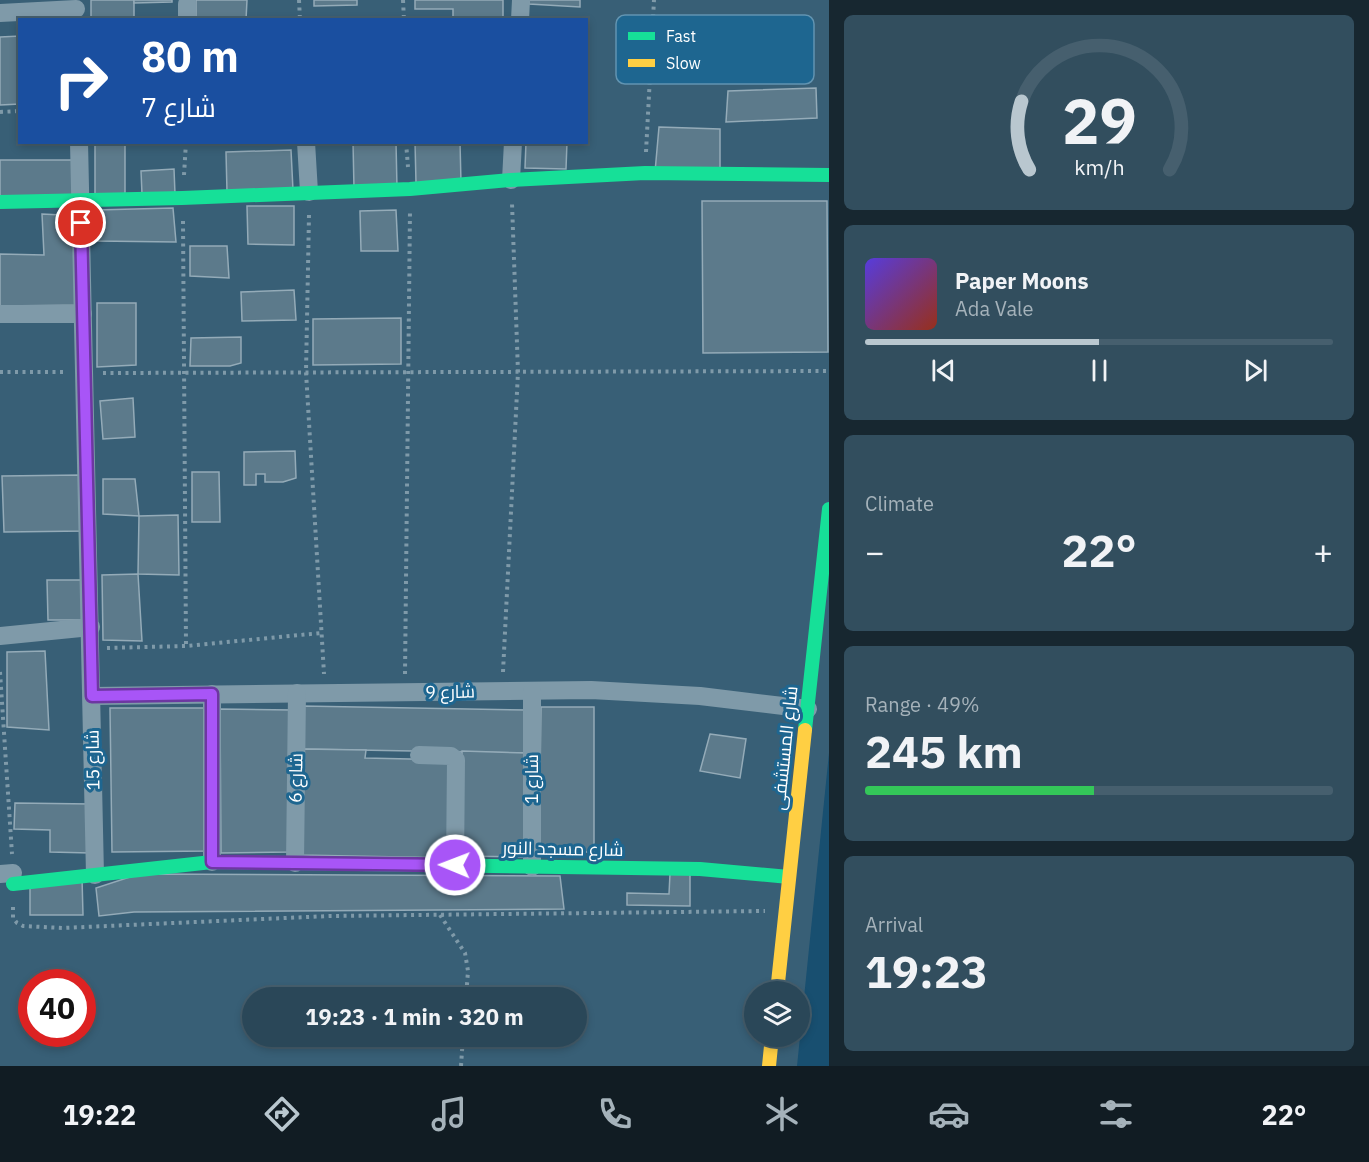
<!DOCTYPE html>
<meta charset="utf-8">
<style>
body{margin:0;font-family:"IBM Plex Sans",Cairo,sans-serif;background:#324e5e;color:#f1f3f6;height:100vh;display:flex;flex-direction:column;font-size:22px;white-space:nowrap}
*{box-sizing:border-box;margin:0}
p{font-size:20px;color:#a5b2ba}
.icon{flex:none;width:33px;height:33px;fill:none;stroke:currentColor;stroke-width:2;stroke-linecap:round;stroke-linejoin:round}
.map{position:relative;flex:1;overflow:hidden}
.drawer{display:flex;flex-direction:column;gap:15px;padding:15px;background:#172730;width:540px}
.drawer>*{flex:none}
.guide{position:absolute;left:18px;top:18px;width:570px;height:126px;border-radius:0px;box-shadow:0 3px 9px #0003,0 0 0 2px #465f6e;background:#1a4fa0;color:#fff;overflow:hidden}
.controls{position:absolute;left:744px;top:981px;display:grid;gap:12px}
.controls a{display:grid;place-items:center;width:66px;height:66px;border-radius:50%;background:#2a4758;box-shadow:0 3px 9px #0003,0 0 0 2px #465f6e;font-size:30px}
.speed{position:absolute;left:18px;top:969px;display:flex;gap:12px;font-size:30px;font-weight:700;text-align:center}
.speed>*{display:grid;place-content:center;width:78px;height:78px;border-radius:50%;background:#2a4758;box-shadow:0 3px 9px #0003,0 0 0 2px #465f6e;line-height:1}
.speed .limit{border:9px solid #d22;background:#fff;color:#111}
.pin{position:absolute;display:grid;place-items:center;width:51px;height:51px;color:#fff;margin:-26px;border:3px solid #fff;border-radius:50%;box-shadow:0 2px 6px #0007}
.me{position:absolute;width:66px;margin:-33px;rotate:271deg;stroke-linejoin:round;filter:drop-shadow(0 0 4px #0008)}
.turn{display:flex;align-items:center;gap:21px;height:126px;padding:0 24px;font-size:27px}
.turn .icon{width:78px;height:78px;stroke-width:2.5}
.turn b{display:block;font-size:42px;line-height:51px}
.big{font-size:45px;font-weight:700;line-height:1.1}
.drawer .widget{flex:1;display:flex;flex-direction:column;justify-content:center;gap:9px;min-width:0;padding:0 21px;border-radius:9px;background:#324e5e}
.drawer .dial{align-items:center;gap:0}
.dial svg{height:156px;overflow:visible;fill:none;stroke:#465f6e;stroke-width:7;stroke-linecap:round;text-anchor:middle}
.dial text{fill:#f1f3f6;stroke:none}
.song{display:flex;align-items:center;gap:18px}
.cover{width:72px;height:72px;border-radius:9px;background:linear-gradient(135deg,hsl(250 70% 55%),hsl(10 70% 35%))}
.played{height:6px;border-radius:3px;background:linear-gradient(90deg,#b9c7cf 50%,#465f6e 50%)}
.keys{display:flex;justify-content:space-around;direction:ltr}
.heat{display:flex;justify-content:space-between;align-items:center;font-size:33px;direction:ltr}
.charge{height:9px;border-radius:4px;background:linear-gradient(90deg,#34c759 49%,#465f6e 0)}
.trip{position:absolute;left:242px;top:987px;width:345px;height:60px;border-radius:30px;background:#2a4758;box-shadow:0 3px 9px #0003,0 0 0 2px #465f6e;font-weight:700;line-height:60px;text-align:center}
.dock{display:flex;height:96px;justify-content:space-around;align-items:center;background:#111c23;color:#a5b2ba}
.dock .icon{width:42px;height:42px}
.dock .current{color:#b9c7cf}
.dock b{font-size:27px;color:#f1f3f6}
main{display:flex;flex:1;min-height:0}
.map>svg:first-child{display:block}
</style>
<main>
<div class="map">
<svg width="829" height="1066" viewBox="0 0 829 1066">
<rect width="100%" height="100%" fill="#385f76"/>
<polygon fill="#184f70" points="829,753 829,1066 797,1066"/>
<g fill="#5c7a8b" stroke="#94abb8" stroke-width="1.5">
<rect x="91" y="0" width="43" height="20"/>
<polygon points="134,0 172,0 172,2 134,3"/>
<polygon points="196,0 247,0 246,20 196,20"/>
<polygon points="314,0 357,0 357,5 314,6"/>
<polygon points="415,0 503,0 503,20 453,20 453,9 415,9"/>
<polygon points="529,0 580,0 580,7 529,4"/>
<polygon points="20,36 20,104 0,105 0,37"/>
<polygon points="816,88 817,118 726,122 728,91"/>
<polygon points="659,127 720,129 720,171 655,172"/>
<polygon points="95,142 125,142 125,195 95,196"/>
<polygon points="353,142 396,142 397,188 354,189"/>
<polygon points="415,142 460,142 461,183 416,183"/>
<polygon points="526,142 567,142 566,169 525,168"/>
<polygon points="291,150 293,190 227,192 226,152"/>
<polygon points="0,160 78,160 80,198 0,199"/>
<polygon points="174,169 175,194 142,194 141,171"/>
<polygon points="702,201 827,201 828,352 703,353"/>
<polygon points="247,206 294,206 294,245 248,244"/>
<polygon points="173,208 176,242 96,241 96,210"/>
<polygon points="396,210 398,251 361,251 360,211"/>
<polygon points="42,214 81,216 83,305 0,306 0,254 44,255"/>
<polygon points="190,246 227,246 229,278 190,276"/>
<polygon points="294,290 296,320 242,321 241,292"/>
<polygon points="97,303 136,303 136,365 97,367"/>
<polygon points="401,318 401,364 313,365 313,319"/>
<polygon points="241,337 241,363 230,366 190,366 191,338"/>
<polygon points="133,398 135,437 103,439 100,401"/>
<polygon points="295,451 296,478 283,482 265,482 265,474 256,474 256,485 244,485 244,452"/>
<polygon points="192,472 219,472 220,522 192,522"/>
<polygon points="81,475 85,531 4,532 2,476"/>
<polygon points="103,479 135,479 139,516 103,514"/>
<polygon points="178,515 179,575 138,574 139,516"/>
<polygon points="138,574 142,641 103,640 102,575"/>
<polygon points="47,580 86,580 87,620 48,620"/>
<polygon points="45,651 49,730 7,727 7,652"/>
<polygon points="302,706 527,710 526,753 302,749"/>
<polygon points="541,707 594,707 594,852 539,852"/>
<polygon points="110,708 207,708 208,851 112,852"/>
<polygon points="220,709 292,710 289,852 221,853"/>
<polygon points="710,734 746,739 740,778 700,771"/>
<polygon points="302,749 366,750 365,758 455,760 454,858 300,855"/>
<polygon points="462,751 526,753 525,857 460,856"/>
<polygon points="15,803 91,804 90,853 50,852 50,830 14,829"/>
<polygon points="139,874 560,876 564,909 134,912 99,916 96,888"/>
<polygon points="670,874 690,874 690,906 627,905 627,893 669,894"/>
<polygon points="82,878 83,915 30,915 30,887"/>
</g>
<g fill="none" stroke-linecap="round" stroke-linejoin="round">
<g stroke="#7f9aa9" stroke-width="4" stroke-dasharray="3 4.5" stroke-linecap="butt">
<polyline points="299,0 300,20"/>
<polyline points="403,0 404,20"/>
<polyline points="0,112 20,111"/>
<polyline points="406,142 408,167"/>
<polyline points="646,152 654,0"/>
<polyline points="184,175 186,142"/>
<polyline points="309,215 306,372 324,674"/>
<polyline points="183,221 186,646"/>
<polyline points="0,372 65,372"/>
<polyline points="103,373 829,371"/>
<polyline points="107,648 186,646 321,633"/>
<polyline points="0,672 12,854"/>
<polyline points="503,672 518,372 512,203"/>
<polyline points="405,674 410,210"/>
<polyline points="13,907 13,918 17,923 23,926 62,928 330,916 765,911"/>
<polyline points="440,915 465,953 468,971 466,998"/>
<polyline points="461,1066 463,1036"/>
</g>
<g stroke="#7f9aa9" stroke-width="18">
<polyline points="187,4 187,20"/>
<polyline points="0,13 76,9"/>
<polyline points="520,20 521,0"/>
<polyline points="79,142 95,875"/>
<polyline points="306,142 309,192"/>
<polyline points="511,180 513,142"/>
<polyline points="0,314 83,314"/>
<polyline points="0,636 91,627"/>
<polyline points="212,694 212,862"/>
<polyline points="92,696 591,690 700,696 808,709"/>
<polyline points="419,755 451,756 456,760 455,865"/>
<polyline points="295,863 297,693"/>
<polyline points="532,867 532,691"/>
<polyline points="0,874 13,873"/>
</g>
<g stroke="#16e098" stroke-width="14">
<polyline points="0,202 182,198 410,189 511,180 645,173 829,175"/>
<polyline points="805,730 829,509"/>
<polyline points="13,884 212,862 700,869 789,877"/>
</g>
<g stroke="#ffcf43" stroke-width="14">
<polyline points="777,992 805,730"/>
<polyline points="769,1066 772,1036"/>
</g>
</g>
<g fill="none" stroke-linecap="round" stroke-linejoin="round">
<g stroke="#6d37a1" stroke-width="15">
<polyline id="route" points="81,223 92,696 212,694 212,862 455,865"/>
</g>
<use href="#route" stroke="#a855f7" stroke-width="10"/>
</g>
<g text-anchor="middle" stroke-width="6" stroke-linejoin="round" paint-order="stroke">
<g font-size="18" fill="#fff" stroke="#1e6690">
<text transform="translate(450 692) rotate(-1)" y="6">شارع 9</text>
<text transform="translate(785 748) rotate(-84)" y="6">شارع المستشفى</text>
<text transform="translate(93 760) rotate(-91)" y="6">شارع 15</text>
<text transform="translate(296 778) rotate(-89)" y="6">شارع 6</text>
<text transform="translate(532 779) rotate(-90)" y="6">شارع 1</text>
<text transform="translate(563 849) rotate(1)" y="6">شارع مسجد النور</text>
</g>
</g>
<rect x="616" y="15" width="198" height="69" rx="9" fill="#1e6690" stroke="#6294b1" stroke-width="1.5"/>
<rect x="628" y="32" width="27" height="8" fill="#16e098"/>
<rect x="628" y="59" width="27" height="8" fill="#ffcf43"/>
<g font-size="16" fill="#fff">
<text x="666" y="42">Fast</text>
<text x="666" y="69">Slow</text>
</g>
</svg>
<div class="controls">
<a><svg class="icon" aria-label="layers" viewBox="0 0 24 24"><path d="M12 4l9 5-9 5-9-5zM3 14l9 5 9-5"/></svg></a>
</div>
<div class="speed"><div class="limit">40</div></div>
<div class="pin" style="left:81px;top:223px;background:#d93025"><svg class="icon" aria-label="arrive" viewBox="0 0 24 24"><path d="M6 21V4h12l-3 4 3 4H6"/></svg></div>
<svg class="me" style="left:455px;top:865px" viewBox="-20 -20 40 40"><circle r="17" fill="#a855f7" stroke="#fff" stroke-width="3"/><path d="M0-11L8 9 0 5-8 9z" fill="#fff"/></svg>
<div class="trip">19:23 · 1 min · 320 m</div>
<div class="guide">
<div class="turn"><svg class="icon" aria-label="right" viewBox="0 0 24 24"><path d="M7 20v-9h11M14 6l5 5-5 5"/></svg><div><b>80 m</b>شارع 7</div></div>
</div>
</div>
<section class="drawer">
<div class="widget dial"><svg viewBox="0 0 100 80">
<path d="M14 69A42 42 0 1 1 86 69"/>
<path d="M14 69A42 42 0 0 1 10 34" stroke="#b9c7cf"/>
<text x="50" y="56" font-size="32" font-weight="700">29</text>
<text x="50" y="72" font-size="11">km/h</text>
</svg></div>
<div class="widget">
<div class="song"><i class="cover"></i><div><b>Paper Moons</b><p>Ada Vale</p></div></div>
<div class="played"></div>
<div class="keys"><svg class="icon" aria-label="previous" viewBox="0 0 24 24"><path d="M18 5L8 12l10 7zM5 5v14"/></svg><svg class="icon" aria-label="pause" viewBox="0 0 24 24"><path d="M8 5v14M16 5v14"/></svg><svg class="icon" aria-label="next" viewBox="0 0 24 24"><path d="M6 5l10 7-10 7zM19 5v14"/></svg></div>
</div>
<div class="widget"><p>Climate</p>
<div class="heat"><a>−</a><b class="big">22°</b><a>+</a></div>
</div>
<div class="widget"><p>Range · 49%</p><b class="big">245 km</b><div class="charge"></div></div>
<div class="widget"><p>Arrival</p><b class="big">19:23</b></div>
</section>
</main>
<nav class="dock">
<b>19:22</b>
<svg class="icon current" aria-label="directions" viewBox="0 0 24 24"><path d="M12 3l9 9-9 9-9-9zM9 14v-3h6M13 9l2 2-2 2"/></svg>
<svg class="icon" aria-label="music" viewBox="0 0 24 24"><path d="M9 18V5l10-2v13"/><circle cx="6" cy="18" r="3"/><circle cx="16" cy="16" r="3"/></svg>
<svg class="icon" aria-label="phone" viewBox="0 0 24 24"><path d="M5 4h4l2 5-3 2q2 4 5 5l2-3 5 2v4C11 20 4 13 5 4z"/></svg>
<svg class="icon" aria-label="climate" viewBox="0 0 24 24"><path d="M12 3v18M4 7l16 10M4 17L20 7"/></svg>
<svg class="icon" aria-label="car" viewBox="0 0 24 24"><path d="M5 17H2v-5l4-1 3-4h7l3 4 3 1v5h-3M9 17h6M6 11h13"/><circle cx="7" cy="17" r="2"/><circle cx="17" cy="17" r="2"/></svg>
<svg class="icon" aria-label="filters" viewBox="0 0 24 24"><path d="M4 7h16M4 17h16"/><circle cx="9" cy="7" r="2"/><circle cx="15" cy="17" r="2"/></svg>
<b>22°</b>
</nav>
